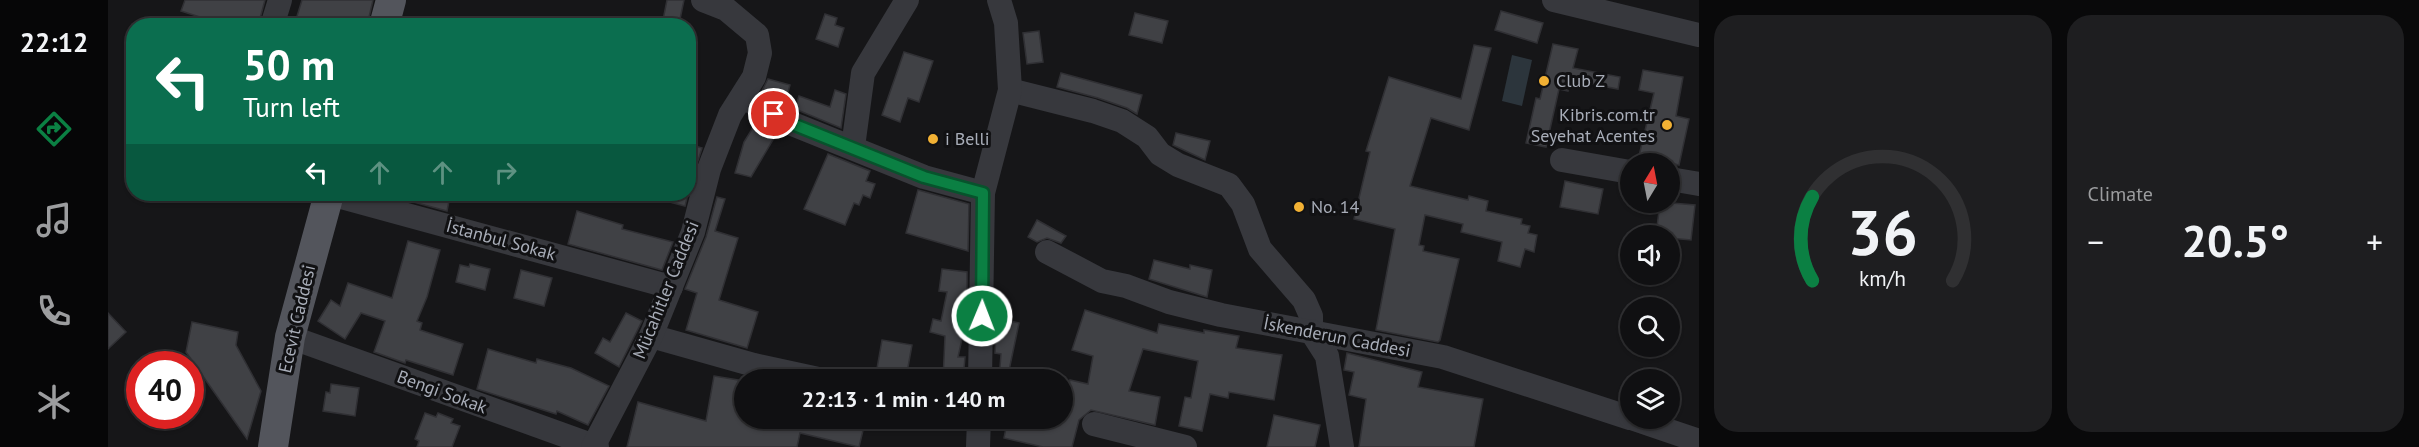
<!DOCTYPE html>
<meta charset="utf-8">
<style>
body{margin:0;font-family:"PT Sans",sans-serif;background:#1e1e20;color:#f1f3f6;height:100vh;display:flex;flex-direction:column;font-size:22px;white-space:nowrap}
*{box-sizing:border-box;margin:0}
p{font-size:20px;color:#9c9d9f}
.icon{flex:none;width:33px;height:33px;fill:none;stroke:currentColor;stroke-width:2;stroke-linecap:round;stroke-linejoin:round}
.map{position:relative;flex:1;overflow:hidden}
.side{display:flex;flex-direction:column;gap:15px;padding:15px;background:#09090a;width:720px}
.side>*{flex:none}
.top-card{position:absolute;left:18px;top:18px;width:570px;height:183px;border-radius:24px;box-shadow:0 2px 4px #0004,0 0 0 2px #303032;background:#0b6e4f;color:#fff;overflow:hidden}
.needle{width:39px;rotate:10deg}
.buttons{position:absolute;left:1512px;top:153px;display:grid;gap:12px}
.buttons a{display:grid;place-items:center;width:60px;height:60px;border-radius:50%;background:#101012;box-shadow:0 2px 4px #0004,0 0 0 2px #303032;font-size:30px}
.speed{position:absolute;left:18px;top:351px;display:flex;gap:12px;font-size:30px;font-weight:700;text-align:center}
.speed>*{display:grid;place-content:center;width:78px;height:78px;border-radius:50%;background:#101012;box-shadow:0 2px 4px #0004,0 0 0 2px #303032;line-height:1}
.speed .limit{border:9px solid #d22;background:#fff;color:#111}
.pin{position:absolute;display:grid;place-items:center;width:51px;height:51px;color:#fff;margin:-26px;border:3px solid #fff;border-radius:50%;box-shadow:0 2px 6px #0007}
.me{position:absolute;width:66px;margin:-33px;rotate:1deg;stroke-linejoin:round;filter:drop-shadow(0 0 4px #0008)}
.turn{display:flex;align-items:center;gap:21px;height:126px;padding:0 18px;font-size:27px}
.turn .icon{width:78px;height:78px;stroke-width:2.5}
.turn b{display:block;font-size:42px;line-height:51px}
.lanes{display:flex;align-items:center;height:57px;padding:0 18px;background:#0003;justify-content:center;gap:30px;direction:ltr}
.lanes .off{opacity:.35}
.big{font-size:45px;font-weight:600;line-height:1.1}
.side .widget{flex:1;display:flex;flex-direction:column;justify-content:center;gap:9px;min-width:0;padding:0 21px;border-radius:24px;background:#1e1e20}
.side .dial{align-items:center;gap:0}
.dial svg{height:156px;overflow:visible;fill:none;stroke:#303032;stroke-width:7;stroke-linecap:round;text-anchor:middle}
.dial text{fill:#f1f3f6;stroke:none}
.heat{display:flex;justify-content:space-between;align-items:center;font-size:33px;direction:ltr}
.side .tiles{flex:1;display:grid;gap:15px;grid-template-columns:repeat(2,1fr)}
.trip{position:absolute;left:626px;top:369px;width:339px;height:60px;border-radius:30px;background:#101012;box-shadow:0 2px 4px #0004,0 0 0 2px #303032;font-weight:600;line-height:60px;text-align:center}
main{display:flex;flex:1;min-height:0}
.tab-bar{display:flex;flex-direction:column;width:108px;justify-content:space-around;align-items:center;background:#060607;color:#9c9d9f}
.tab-bar .icon{width:42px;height:42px}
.tab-bar .selected{color:#0b8043}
.tab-bar b{font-size:27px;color:#f1f3f6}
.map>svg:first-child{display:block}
</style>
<main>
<nav class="tab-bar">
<b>22:12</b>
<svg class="icon selected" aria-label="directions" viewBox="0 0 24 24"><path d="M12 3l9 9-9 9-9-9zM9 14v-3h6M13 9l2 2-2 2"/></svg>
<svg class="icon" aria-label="music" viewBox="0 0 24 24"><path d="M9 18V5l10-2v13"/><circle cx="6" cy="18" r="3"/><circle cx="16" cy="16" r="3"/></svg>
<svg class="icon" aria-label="phone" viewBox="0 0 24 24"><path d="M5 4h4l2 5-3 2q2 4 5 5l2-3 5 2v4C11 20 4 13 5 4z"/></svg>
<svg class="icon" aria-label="climate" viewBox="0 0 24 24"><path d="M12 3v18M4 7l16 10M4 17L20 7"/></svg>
</nav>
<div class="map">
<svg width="1591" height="447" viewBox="0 0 1591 447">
<rect width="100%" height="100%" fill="#161618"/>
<polygon fill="#2c353c" points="1404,55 1424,60 1414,106 1394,101"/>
<g fill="#404145" stroke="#303034" stroke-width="1.5">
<polygon points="77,0 157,0 150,26 120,26 73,11"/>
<polygon points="194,0 265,0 259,26 186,26"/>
<polygon points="559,0 576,0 571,24 555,20"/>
<polygon points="1393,11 1435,23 1429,43 1387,30"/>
<polygon points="1027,13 1060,21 1054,43 1021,35"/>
<polygon points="717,14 729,18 727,25 736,28 730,47 708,39"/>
<polygon points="931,31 935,62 919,64 915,33"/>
<polygon points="1445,44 1470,49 1465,68 1512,77 1510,89 1462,80 1460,91 1451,89 1438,147 1418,143 1428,98 1432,99"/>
<polygon points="1366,45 1383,48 1361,130 1323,118 1302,186 1360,200 1361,196 1380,201 1378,211 1414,219 1413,224 1422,226 1420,233 1429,235 1426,252 1417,249 1412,267 1390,261 1394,242 1353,232 1355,224 1317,215 1311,245 1316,246 1315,251 1351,259 1332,340 1330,342 1268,330 1287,229 1246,219 1262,152 1258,151 1281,77 1353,99"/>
<polygon points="796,52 825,61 811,102 800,98 792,122 774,115"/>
<polygon points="1535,70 1575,77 1568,116 1581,119 1571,165 1531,156 1546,93 1531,90"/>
<polygon points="953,73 1034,95 1029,114 1019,108 990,98 949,87"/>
<polygon points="660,79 682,85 677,103 654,91"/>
<polygon points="727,90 738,94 733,128 687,109 691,96 722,107"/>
<polygon points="649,121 669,133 643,177 627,173 636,142"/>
<polygon points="1068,133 1102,141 1097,160 1065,145"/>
<polygon points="580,144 594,148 580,192"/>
<polygon points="720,154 762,171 758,181 767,184 762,198 755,195 751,205 746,203 737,225 696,209"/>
<polygon points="1457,181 1495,189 1490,214 1452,207"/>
<polygon points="810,190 861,204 860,251 798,233"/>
<polygon points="283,194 339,194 338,195 342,196 339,211 283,196"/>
<polygon points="547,194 580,194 577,206 546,198"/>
<polygon points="609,197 617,199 607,231 630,238 611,300 650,312 639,348 578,330 589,293 577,289 598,237"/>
<polygon points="1552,202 1587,205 1583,240 1562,238 1562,236 1548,236"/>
<polygon points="469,211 515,225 514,229 565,242 554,270 460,244"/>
<polygon points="929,220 958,236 953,243 939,238 929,242 920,237"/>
<polygon points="300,241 332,250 319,297 309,321 314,323 312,330 355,344 345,375 298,360 297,363 266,352 277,321 253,313 237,339 210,321 223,300 232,306 240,283 284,298"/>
<polygon points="1046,260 1082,269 1082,265 1104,270 1099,297 1041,279"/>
<polygon points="362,264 382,269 377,290 348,282 352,265 361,267"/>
<polygon points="834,269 859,272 859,316 850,357 857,357 855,380 835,380 837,336 822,332 825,319 833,321 839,292 831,291"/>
<polygon points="413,270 444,278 436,306 406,298"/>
<polygon points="977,310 1049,333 1051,324 1096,333 1096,330 1131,336 1128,348 1174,355 1166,400 1121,392 1120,398 1102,394 1094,431 1071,426 1077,397 1083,398 1090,361 1035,349 1021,391 1052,397 1047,425 983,410 971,420 964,447 935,447 896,438 900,418 938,418 953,422 962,380 980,384 985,356 964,350"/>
<polygon points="0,313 18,332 0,349"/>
<polygon points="518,313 534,321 511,367 487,353 495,338 502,342"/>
<polygon points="889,318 911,323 899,380 891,380 893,354 887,353"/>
<polygon points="84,322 130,332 128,345 153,391 139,439 78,352"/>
<polygon points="774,340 804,345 798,378 768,374"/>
<polygon points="380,349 428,363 429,359 463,368 501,386 480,425 449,411 448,414 369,389"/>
<polygon points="1239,353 1314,372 1310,387 1375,399 1366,447 1251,447 1258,399 1241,395 1246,372 1236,370"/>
<polygon points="606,376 636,381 636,418 758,418 751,447 692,433 689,447 519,447 530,402 598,421"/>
<polygon points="223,384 251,388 247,416 215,411 218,392 222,393"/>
<polygon points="317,413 328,417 330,413 345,419 343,423 352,426 344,447 309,447 311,441 307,439"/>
<polygon points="1166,415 1212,425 1207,447 1159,447"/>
</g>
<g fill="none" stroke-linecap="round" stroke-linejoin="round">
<g stroke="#37383d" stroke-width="24">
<polyline points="1446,0 1591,35"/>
<polyline points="164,26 172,0"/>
<polyline points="902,90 985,111 1014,121 1039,137 1052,154 1070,165 1121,185 1135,204 1152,249 1196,300 1203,316 1203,331"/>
<polyline points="635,97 682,123 816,177 875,193"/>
<polyline points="745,147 755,73 799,0"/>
<polyline points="1454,160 1522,172"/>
<polyline points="1562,179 1591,184"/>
<polyline points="222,194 563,287"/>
<polyline points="939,252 994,281 1018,286 1061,302 1113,315 1335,357 1522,418"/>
<polyline points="1203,331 1219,356 1234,447"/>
<polyline points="543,336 646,365 715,380"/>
<polyline points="182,337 489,447"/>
<polyline points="872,380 875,193 902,90 898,23 891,0"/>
<polyline points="1523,418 1591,441"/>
<polyline points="986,424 1077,447"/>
<polyline points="485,447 543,336 585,232 601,169 622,115 646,77 652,53 649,35 618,9 595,0"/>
<polyline points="870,447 871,418"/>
</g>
<g stroke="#53555c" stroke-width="30">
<polyline points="276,26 283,0"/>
<polyline points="165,447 182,337 221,194"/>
</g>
</g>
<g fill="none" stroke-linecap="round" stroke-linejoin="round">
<g stroke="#07532c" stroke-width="15">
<polyline id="route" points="666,114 682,123 816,177 875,193 874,316"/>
</g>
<use href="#route" stroke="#0b8043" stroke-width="10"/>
</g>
<g fill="#f2b134" stroke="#111113" stroke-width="2">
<circle cx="1436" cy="81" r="6"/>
<circle cx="1559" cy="125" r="6"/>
<circle cx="825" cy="139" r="6"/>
<circle cx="1191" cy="207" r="6"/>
</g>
<g text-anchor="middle" stroke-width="6" stroke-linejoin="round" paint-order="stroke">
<g font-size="18" fill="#a8adb8" stroke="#111113" text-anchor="start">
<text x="1448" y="87">Club Z</text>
<text x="1547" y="121" text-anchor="end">Kibris.com.tr<tspan x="1547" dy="21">Seyehat Acentes</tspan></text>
<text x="837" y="145">i Belli</text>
<text x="1203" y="213">No. 14</text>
</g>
<g font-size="18" fill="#a8adb8" stroke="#111113">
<text transform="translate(393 240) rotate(15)" y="6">İstanbul Sokak</text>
<text transform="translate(558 290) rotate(-68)" y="6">Mücahitler Caddesi</text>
<text transform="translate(189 319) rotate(-77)" y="6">Ecevit Caddesi</text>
<text transform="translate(1229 337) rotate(11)" y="6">İskenderun Caddesi</text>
<text transform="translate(334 392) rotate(20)" y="6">Bengi Sokak</text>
</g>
</g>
</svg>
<div class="buttons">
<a><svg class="needle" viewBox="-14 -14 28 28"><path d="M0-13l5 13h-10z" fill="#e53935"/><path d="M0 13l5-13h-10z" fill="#9c9d9f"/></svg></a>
<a><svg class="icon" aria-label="sound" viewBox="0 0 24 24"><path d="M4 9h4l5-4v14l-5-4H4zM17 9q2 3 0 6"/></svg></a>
<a><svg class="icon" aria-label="search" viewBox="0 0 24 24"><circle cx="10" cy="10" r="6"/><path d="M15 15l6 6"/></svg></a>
<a><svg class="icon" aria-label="layers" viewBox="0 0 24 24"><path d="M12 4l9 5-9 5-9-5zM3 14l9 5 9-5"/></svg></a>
</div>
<div class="speed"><div class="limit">40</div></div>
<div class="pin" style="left:666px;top:114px;background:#d93025"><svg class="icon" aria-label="arrive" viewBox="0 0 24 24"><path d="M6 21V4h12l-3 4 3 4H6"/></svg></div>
<svg class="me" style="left:874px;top:316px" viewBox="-20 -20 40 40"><circle r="17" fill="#0b8043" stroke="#fff" stroke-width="3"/><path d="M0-11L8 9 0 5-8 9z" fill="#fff"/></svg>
<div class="trip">22:13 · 1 min · 140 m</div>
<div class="top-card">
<div class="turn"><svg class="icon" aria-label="left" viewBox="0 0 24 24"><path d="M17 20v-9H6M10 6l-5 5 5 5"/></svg><div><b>50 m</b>Turn left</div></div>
<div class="lanes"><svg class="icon" aria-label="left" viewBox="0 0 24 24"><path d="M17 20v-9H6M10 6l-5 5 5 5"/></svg><svg class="icon off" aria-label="ahead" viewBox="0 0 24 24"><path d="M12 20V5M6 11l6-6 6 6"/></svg><svg class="icon off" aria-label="ahead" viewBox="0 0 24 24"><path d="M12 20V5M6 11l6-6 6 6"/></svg><svg class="icon off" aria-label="right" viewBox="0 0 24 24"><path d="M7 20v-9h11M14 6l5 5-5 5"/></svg></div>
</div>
</div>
<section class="side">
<div class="tiles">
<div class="widget dial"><svg viewBox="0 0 100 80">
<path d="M14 69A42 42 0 1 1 86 69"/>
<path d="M14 69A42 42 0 0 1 14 26" stroke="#0b8043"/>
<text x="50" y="56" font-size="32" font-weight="700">36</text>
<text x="50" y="72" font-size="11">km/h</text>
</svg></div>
<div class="widget"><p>Climate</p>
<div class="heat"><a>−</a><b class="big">20.5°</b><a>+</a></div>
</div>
</div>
</section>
</main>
